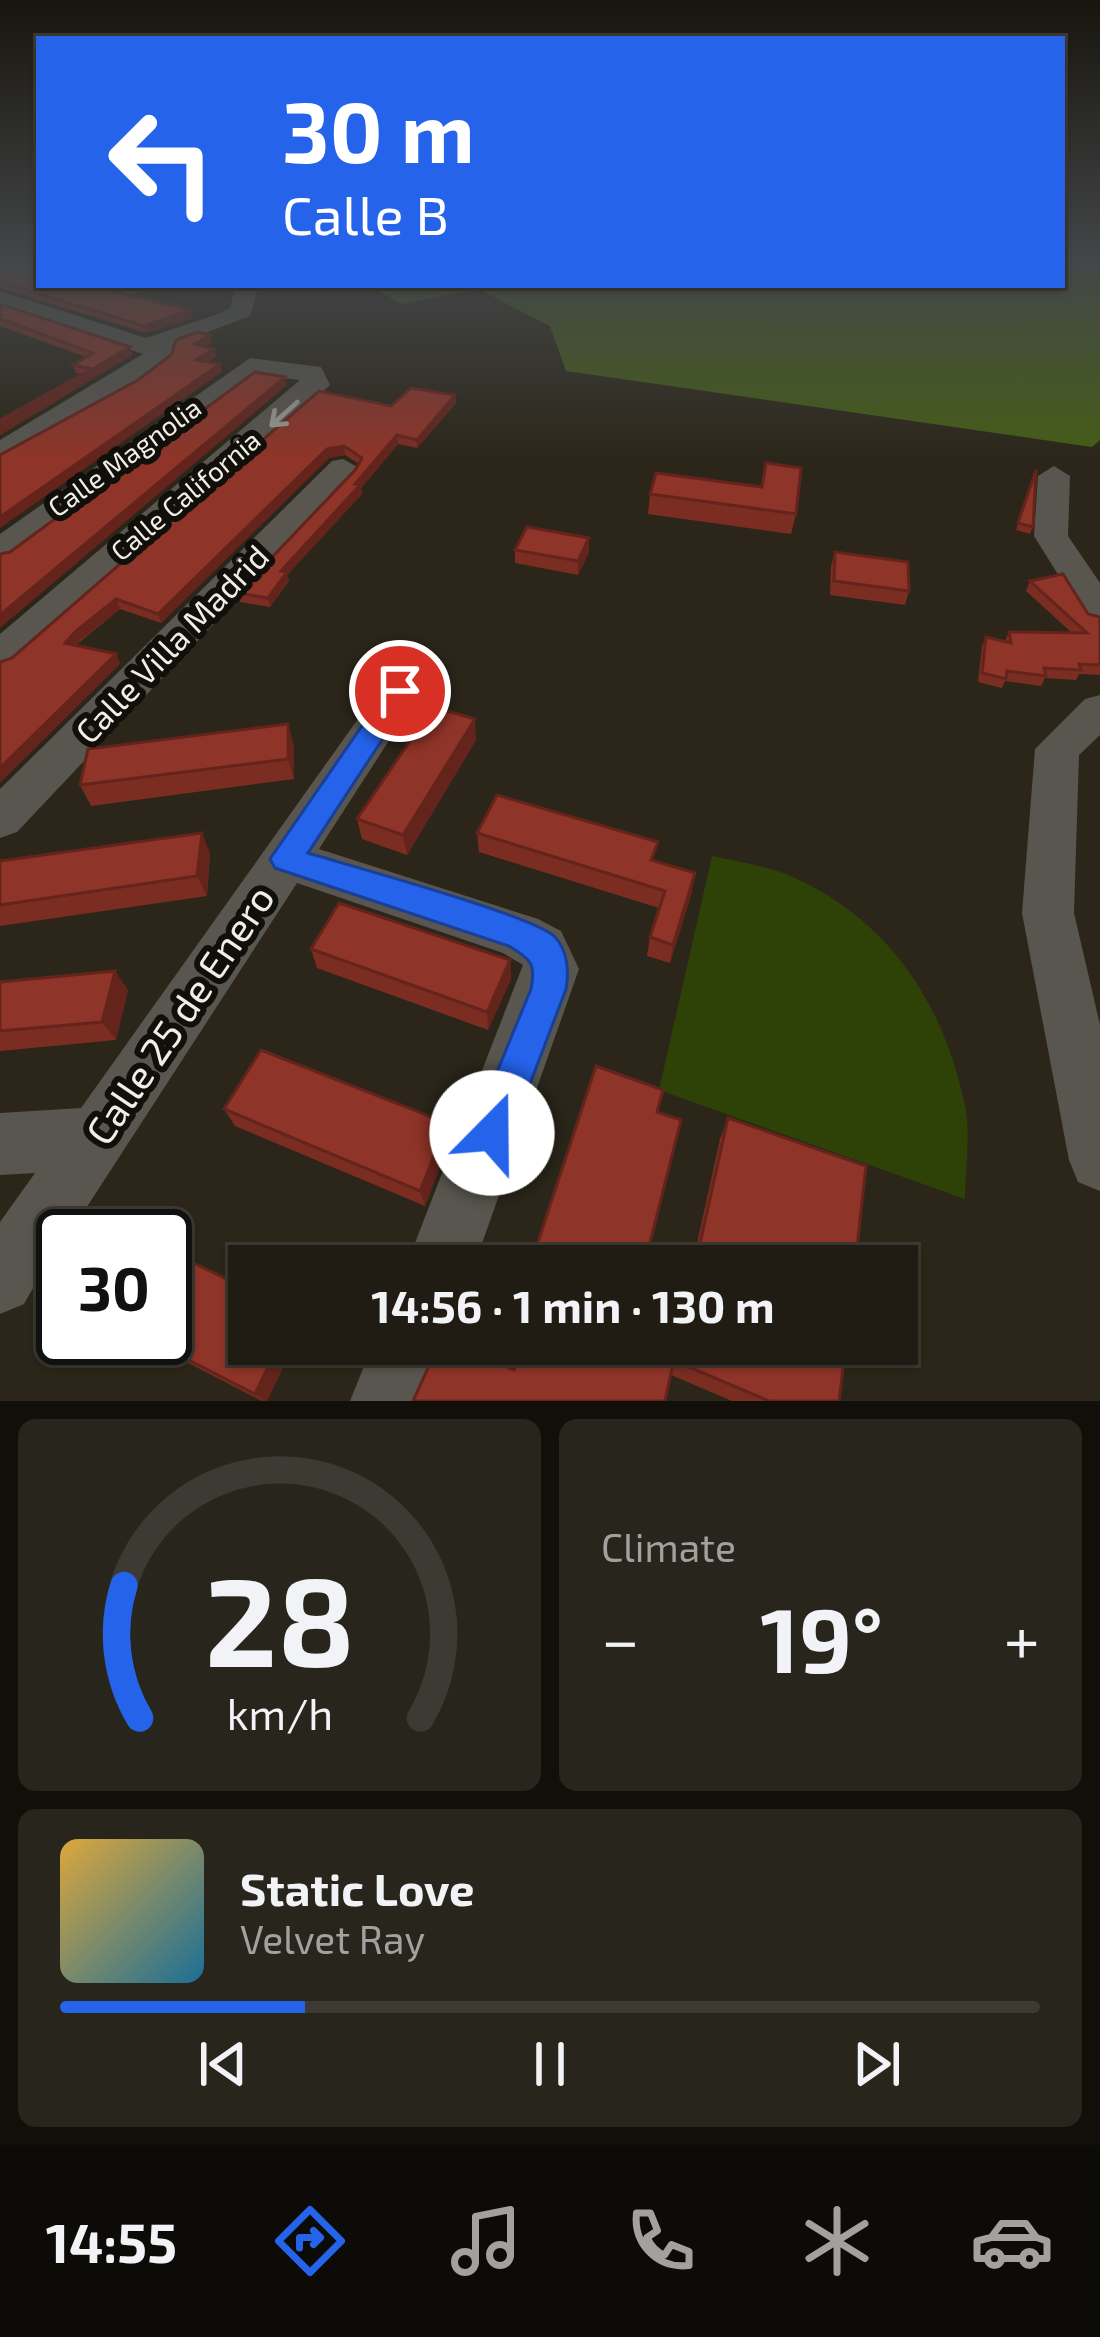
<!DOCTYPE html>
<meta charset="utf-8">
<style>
body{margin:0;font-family:"Exo 2",sans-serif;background:#28251c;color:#f1f3f6;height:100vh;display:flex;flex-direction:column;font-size:45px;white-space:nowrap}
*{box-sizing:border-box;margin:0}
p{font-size:39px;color:#a2a1a0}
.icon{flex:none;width:66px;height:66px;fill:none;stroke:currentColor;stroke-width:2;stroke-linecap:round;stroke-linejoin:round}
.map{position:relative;height:1401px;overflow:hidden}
.sheet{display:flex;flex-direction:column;gap:18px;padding:18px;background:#120f0a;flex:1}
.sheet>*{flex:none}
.top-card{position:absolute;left:36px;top:36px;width:1029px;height:252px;border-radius:0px;box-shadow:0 3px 9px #0004,0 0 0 3px #3d3a33;background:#2563eb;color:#fff;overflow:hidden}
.speed{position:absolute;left:36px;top:1209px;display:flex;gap:24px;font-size:60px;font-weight:700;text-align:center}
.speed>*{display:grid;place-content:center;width:156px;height:156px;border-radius:50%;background:#201c13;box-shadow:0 3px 9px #0004,0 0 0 3px #3d3a33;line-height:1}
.speed .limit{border:6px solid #111;border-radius:18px;background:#fff;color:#111}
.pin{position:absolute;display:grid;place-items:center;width:102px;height:102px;color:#fff;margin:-51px;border:6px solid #fff;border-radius:50%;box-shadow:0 3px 12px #0007}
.me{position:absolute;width:132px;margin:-66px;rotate:22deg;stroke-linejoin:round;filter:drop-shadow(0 0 9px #0008)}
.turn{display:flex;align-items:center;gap:42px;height:252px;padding:0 48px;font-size:54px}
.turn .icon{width:156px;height:156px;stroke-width:2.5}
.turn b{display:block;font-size:84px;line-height:102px}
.big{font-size:90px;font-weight:700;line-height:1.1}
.sheet .widget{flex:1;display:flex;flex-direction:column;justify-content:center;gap:18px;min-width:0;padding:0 42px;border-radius:18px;background:#28251c}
.sheet .dial{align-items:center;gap:0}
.dial svg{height:312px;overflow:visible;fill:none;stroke:#3d3a33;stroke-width:7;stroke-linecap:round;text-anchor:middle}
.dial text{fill:#f1f3f6;stroke:none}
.song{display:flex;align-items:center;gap:36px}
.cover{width:144px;height:144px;border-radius:18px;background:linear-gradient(135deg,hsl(40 70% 55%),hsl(200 70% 35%))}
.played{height:12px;border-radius:6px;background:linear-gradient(90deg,#2563eb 25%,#3d3a33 25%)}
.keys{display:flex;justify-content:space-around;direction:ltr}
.heat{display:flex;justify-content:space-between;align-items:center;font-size:66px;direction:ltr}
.sheet .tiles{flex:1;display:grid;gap:18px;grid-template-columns:1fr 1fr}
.widget:last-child{grid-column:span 2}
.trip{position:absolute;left:228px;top:1245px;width:690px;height:120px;border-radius:0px;background:#201c13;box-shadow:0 3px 9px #0004,0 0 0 3px #3d3a33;font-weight:700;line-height:120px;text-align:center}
.dock{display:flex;height:192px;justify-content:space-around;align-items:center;background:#0d0b08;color:#a2a1a0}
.dock .icon{width:84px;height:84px}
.dock .on{color:#2563eb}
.dock b{font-size:54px;color:#f1f3f6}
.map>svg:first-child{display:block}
</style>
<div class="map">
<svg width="1100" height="1401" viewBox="0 0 1100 1401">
<rect width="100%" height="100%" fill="#2b2619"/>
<path fill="#2e4207" d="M712,856C738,862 769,866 793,877C890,921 944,1004 965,1106C971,1134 965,1170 965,1199L659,1090Z"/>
<polygon fill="#455d16" points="1062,265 1100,265 1100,440 1092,447 566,371 550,326 478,289 401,304 369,285 1062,285"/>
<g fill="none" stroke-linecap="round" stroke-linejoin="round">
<g fill="#59564f" fill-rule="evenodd">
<polygon points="111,285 150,285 129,297"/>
<polygon points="236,285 259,286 250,316 171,346 176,352 172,358 138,385 0,462 0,440 143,354 0,306 0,291 146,338 221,313 230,308"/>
<polygon points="250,358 321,367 330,385 14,664 0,668 0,634 300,380 256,375 12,557 0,561 0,534"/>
<polygon points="343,459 359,468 354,475 17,832 0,838 0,789 332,461"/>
<polygon points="1054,466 1070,476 1068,536 1100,583 1100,624 1087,621 1034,536 1038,476"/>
<polygon points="400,676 415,681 421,691 319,849 538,919 561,931 579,969 474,1266 406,1266 523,965 503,953 297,883 68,1236 63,1236 24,1304 0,1314 0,1222 35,1173 0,1175 0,1113 81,1108 385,681"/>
<polygon points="1100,695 1100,735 1079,755 1074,913 1100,1025 1100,1191 1078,1182 1069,1160 1022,913 1035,749 1085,699"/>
<polygon points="373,1344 445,1344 424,1401 350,1401"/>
</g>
</g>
<g fill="#7b2d22">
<polygon points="0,265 39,285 193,318 146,333 0,288"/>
<polygon points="0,304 130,347 132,355 0,435 0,420 82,374 76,373 73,365 86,357 0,326"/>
<polygon points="455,395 456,403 417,448 398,444 361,488 362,494 287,575 289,581 270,607 240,602 238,593 356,469 359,464 345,455 329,458 161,623 120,609 76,645 116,654 120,664 12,658 391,406"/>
<polygon points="1036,470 1033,527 1030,534 1016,530"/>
<polygon points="650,494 796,514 791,534 648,514"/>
<polygon points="589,538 589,552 578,575 515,563 515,550"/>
<polygon points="835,552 909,591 905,605 830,595 831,566"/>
<polygon points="1030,581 1088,614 1100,617 1100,675 1079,674 1076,680 1045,678 1041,686 1005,681 1002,688 978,682 982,646 986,637 1005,641 1009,632 1072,633 1026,591"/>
<polygon points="476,740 407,855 362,839 357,819"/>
<polygon points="294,745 294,779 91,806 80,785"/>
<polygon points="477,833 655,861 692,892 670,963 647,956 650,937 659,908 479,852"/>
<polygon points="210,853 207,896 0,926 0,861"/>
<polygon points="311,949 510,960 511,979 488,1030 317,968"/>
<polygon points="0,982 128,990 116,1040 0,1051"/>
<polygon points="224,1109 447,1123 450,1140 425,1206 235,1126"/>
<polygon points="658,1112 644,1266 546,1266 537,1263 537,1245"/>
<polygon points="728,1118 855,1266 692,1266 720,1139"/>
<polygon points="140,1338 249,1344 294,1344 267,1401 262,1401"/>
<polygon points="675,1344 846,1344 839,1401 732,1401 671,1375 514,1370 672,1359"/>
</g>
<g fill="#64241c">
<polygon points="191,310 193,318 146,333 144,326"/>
<polygon points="210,335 212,343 197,352 195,344"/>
<polygon points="130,347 132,355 0,435 0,424"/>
<polygon points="214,349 216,357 198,368 196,360"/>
<polygon points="220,364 222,372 0,528 0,517"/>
<polygon points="285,377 286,386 0,628 0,615"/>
<polygon points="455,395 456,403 417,448 417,440"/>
<polygon points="397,435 398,444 361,488 362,494 287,575 289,581 270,607 268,598 281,571"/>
<polygon points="344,446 345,455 329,458 161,623 158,614 327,449"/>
<polygon points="589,538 589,552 578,575 578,561"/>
<polygon points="116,599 120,609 80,640 70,652 65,643 76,631"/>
<polygon points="116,654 120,664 0,783 0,768"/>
<polygon points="475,719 476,740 407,855 403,835"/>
<polygon points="288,724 294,745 294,779 288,759"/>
<polygon points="202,833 210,853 207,896 197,876"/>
<polygon points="695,873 692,892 670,963 673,945"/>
<polygon points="510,960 511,979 488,1030 487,1012"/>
<polygon points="115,971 128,990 116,1040 102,1022"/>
<polygon points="447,1123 450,1140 425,1206 420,1191"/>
<polygon points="279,1344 294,1344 267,1401 264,1401 255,1394"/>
</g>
<g fill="#8f3428" stroke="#64241c" stroke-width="3">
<polygon points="0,265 39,265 39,285 87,285 191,310 144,326 0,282"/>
<polygon points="0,304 130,347 0,424 0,420 92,369 73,365 93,353 0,319"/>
<polygon points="197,332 210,335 195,344 214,349 196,360 220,364 0,517 0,455 138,380 172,354 176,340"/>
<polygon points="255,372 285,377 0,615 0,554 10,552"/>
<polygon points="411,388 455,395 417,440 397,435 355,484 360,485 281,571 287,572 268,598 238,593 356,469 362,458 344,446 327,449 158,614 116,599 76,631 65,643 116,654 0,768 0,662 12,658 319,391 391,406"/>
<polygon points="766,463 801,468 796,514 650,494 656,473 762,487"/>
<polygon points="1036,470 1033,527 1018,523"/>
<polygon points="527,527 589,538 578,561 515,550"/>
<polygon points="835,552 908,562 909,591 834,581"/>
<polygon points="1063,574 1088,614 1100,617 1100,665 1079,664 1081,670 1044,668 1046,676 1007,671 1006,679 982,673 986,637 1011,643 1009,632 1087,633 1030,581"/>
<polygon points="433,707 475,719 403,835 357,819"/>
<polygon points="288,724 288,759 80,785 88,749"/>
<polygon points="497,795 658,842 651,860 695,873 673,945 650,937 665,891 477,833"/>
<polygon points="202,833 197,876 0,905 0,861"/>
<polygon points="339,903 510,960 487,1012 311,949"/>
<polygon points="115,971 102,1022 0,1031 0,982"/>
<polygon points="261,1050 447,1123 420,1191 224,1109"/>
<polygon points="596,1066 663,1090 657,1112 681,1120 644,1266 547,1266 552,1251 537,1245"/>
<polygon points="728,1118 866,1166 855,1266 695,1266"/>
<polygon points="89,1211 139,1236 72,1236"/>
<polygon points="165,1249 249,1290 249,1344 279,1344 255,1394 146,1338 165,1338"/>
<polygon points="63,1250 63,1295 40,1283"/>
<polygon points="439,1344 457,1344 514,1370 522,1344 638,1344 674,1359 665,1401 413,1401"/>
<polygon points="678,1344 846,1344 839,1401 769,1401 675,1361"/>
</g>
<defs><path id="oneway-shaft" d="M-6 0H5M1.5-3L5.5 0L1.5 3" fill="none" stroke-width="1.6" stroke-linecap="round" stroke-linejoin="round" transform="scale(3)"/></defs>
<use stroke="#9d9a92" href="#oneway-shaft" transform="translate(284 414) rotate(138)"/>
<linearGradient id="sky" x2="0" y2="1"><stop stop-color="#18150e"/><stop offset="0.57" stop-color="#444749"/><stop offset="1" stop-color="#444749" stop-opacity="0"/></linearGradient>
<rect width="1100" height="461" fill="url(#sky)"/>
<path fill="#2563eb" stroke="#184099" stroke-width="3" d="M400,681L414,691L308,853C347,865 535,916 555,937C568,951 569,972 566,989L506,1147L492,1153L478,1147L472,1133L531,989C536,964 531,959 509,946L275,868L270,859L391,684Z"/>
<g text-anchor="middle" stroke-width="12" stroke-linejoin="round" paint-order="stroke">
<g font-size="27" fill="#f0eee5" stroke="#110f09">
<text transform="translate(125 458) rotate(-36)" y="9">Calle Magnolia</text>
<text transform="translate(186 496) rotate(-40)" y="9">Calle California</text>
</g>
<g font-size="33" fill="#f0eee5" stroke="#110f09">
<text transform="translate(172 644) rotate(-46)" y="12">Calle Villa Madrid</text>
</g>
<g font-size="39" fill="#f0eee5" stroke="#110f09">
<text transform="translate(180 1015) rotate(-56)" y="14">Calle 25 de Enero</text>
</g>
</g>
</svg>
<div class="speed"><div class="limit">30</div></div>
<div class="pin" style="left:400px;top:691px;background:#d93025"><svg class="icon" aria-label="arrive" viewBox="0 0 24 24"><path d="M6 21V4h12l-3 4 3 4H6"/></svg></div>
<svg class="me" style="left:492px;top:1133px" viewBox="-20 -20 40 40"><circle r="19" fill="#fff"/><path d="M0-13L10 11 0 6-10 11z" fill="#2563eb"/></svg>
<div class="trip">14:56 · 1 min · 130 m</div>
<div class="top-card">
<div class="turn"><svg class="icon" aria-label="left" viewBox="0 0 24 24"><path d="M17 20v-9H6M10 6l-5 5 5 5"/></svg><div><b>30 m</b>Calle B</div></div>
</div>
</div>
<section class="sheet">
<div class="tiles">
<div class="widget dial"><svg viewBox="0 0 100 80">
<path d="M14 69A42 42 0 1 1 86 69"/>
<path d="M14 69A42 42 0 0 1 10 35" stroke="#2563eb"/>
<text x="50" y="56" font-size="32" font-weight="700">28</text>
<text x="50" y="72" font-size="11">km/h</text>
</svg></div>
<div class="widget"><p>Climate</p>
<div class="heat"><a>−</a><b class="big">19°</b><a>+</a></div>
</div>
<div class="widget">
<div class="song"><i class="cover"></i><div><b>Static Love</b><p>Velvet Ray</p></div></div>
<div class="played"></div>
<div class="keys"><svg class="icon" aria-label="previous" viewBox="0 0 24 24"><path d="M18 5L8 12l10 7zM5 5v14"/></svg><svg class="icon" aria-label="pause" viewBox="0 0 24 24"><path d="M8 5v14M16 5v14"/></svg><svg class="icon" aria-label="next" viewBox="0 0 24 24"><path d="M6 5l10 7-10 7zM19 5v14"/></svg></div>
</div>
</div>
</section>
<nav class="dock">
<b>14:55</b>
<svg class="icon on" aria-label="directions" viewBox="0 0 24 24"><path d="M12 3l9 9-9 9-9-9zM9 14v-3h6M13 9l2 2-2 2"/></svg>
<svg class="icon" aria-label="music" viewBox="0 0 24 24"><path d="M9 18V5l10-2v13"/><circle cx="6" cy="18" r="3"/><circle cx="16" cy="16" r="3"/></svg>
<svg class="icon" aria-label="phone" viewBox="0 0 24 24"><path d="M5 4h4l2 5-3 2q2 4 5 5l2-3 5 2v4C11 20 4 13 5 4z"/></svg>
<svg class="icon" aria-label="climate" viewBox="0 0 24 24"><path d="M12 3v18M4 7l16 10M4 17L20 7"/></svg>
<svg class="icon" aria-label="car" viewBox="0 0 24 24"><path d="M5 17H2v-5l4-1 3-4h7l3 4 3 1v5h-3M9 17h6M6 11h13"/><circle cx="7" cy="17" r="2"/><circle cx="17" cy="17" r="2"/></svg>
</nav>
